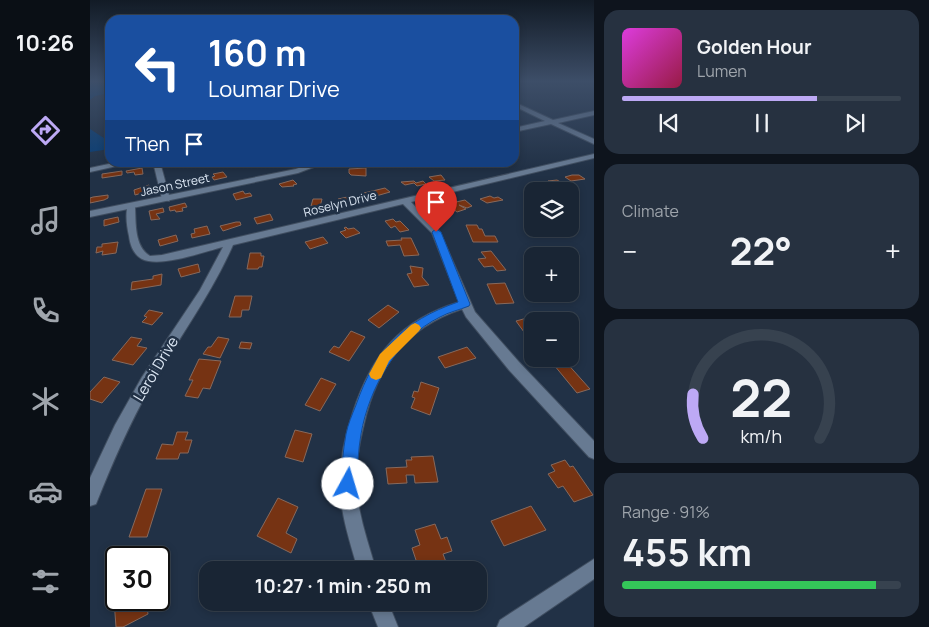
<!DOCTYPE html>
<meta charset="utf-8">
<style>
body{margin:0;font-family:Manrope,sans-serif;background:#263140;color:#f1f3f6;height:100vh;display:flex;flex-direction:column;font-size:19px;white-space:nowrap}
*{box-sizing:border-box;margin:0}
p{font-size:16px;color:#9fa5ac}
.icon{flex:none;width:28px;height:28px;fill:none;stroke:currentColor;stroke-width:2;stroke-linecap:round;stroke-linejoin:round}
.map{position:relative;flex:1;overflow:hidden}
.side{display:flex;flex-direction:column;gap:10px;padding:10px;background:#0e141d;width:335px}
.side>*{flex:none}
.banner{position:absolute;left:15px;top:15px;width:414px;height:152px;border-radius:15px;box-shadow:0 2px 8px #0003,0 0 0 1px #37424f;background:#1a4fa0;color:#fff;overflow:hidden}
.controls{position:absolute;left:434px;top:182px;display:grid;gap:10px}
.controls a{display:grid;place-items:center;width:55px;height:55px;border-radius:10px;background:#192534;box-shadow:0 2px 8px #0003,0 0 0 1px #37424f;font-size:25px}
.speed{position:absolute;left:15px;top:546px;display:flex;gap:10px;font-size:25px;font-weight:700;text-align:center}
.speed>*{display:grid;place-content:center;width:65px;height:65px;border-radius:50%;background:#192534;box-shadow:0 2px 8px #0003,0 0 0 1px #37424f;line-height:1}
.speed .limit{border:2px solid #111;border-radius:8px;background:#fff;color:#111}
.pin{position:absolute;display:grid;place-items:center;width:42px;height:42px;color:#fff;margin:-51px -21px;border-radius:50% 50% 50% 0;rotate:-45deg;box-shadow:0 0 5px #0007}
.pin .icon{rotate:45deg}
.me{position:absolute;width:55px;margin:-28px;rotate:6deg;stroke-linejoin:round;filter:drop-shadow(0 0 4px #0008)}
.turn{display:flex;align-items:center;gap:18px;height:105px;padding:0 20px;font-size:22px}
.turn .icon{width:65px;height:65px;stroke-width:2.5}
.turn b{display:block;font-size:35px;line-height:42px}
.then{display:flex;align-items:center;height:48px;padding:0 20px;background:#0003;gap:10px;font-size:19px}
.big{font-size:38px;font-weight:700;line-height:1.1}
.side .tile{flex:1;display:flex;flex-direction:column;justify-content:center;gap:8px;min-width:0;padding:0 18px;border-radius:15px;background:#263140}
.side .dial{align-items:center;gap:0}
.dial svg{height:130px;overflow:visible;fill:none;stroke:#37424f;stroke-width:7;stroke-linecap:round;text-anchor:middle}
.dial text{fill:#f1f3f6;stroke:none}
.song{display:flex;align-items:center;gap:15px}
.cover{width:60px;height:60px;border-radius:8px;background:linear-gradient(135deg,hsl(300 70% 55%),hsl(340 70% 35%))}
.played{height:5px;border-radius:2px;background:linear-gradient(90deg,#bda9f5 70%,#37424f 70%)}
.keys{display:flex;justify-content:space-around;direction:ltr}
.heat{display:flex;justify-content:space-between;align-items:center;font-size:28px;direction:ltr}
.charge{height:8px;border-radius:4px;background:linear-gradient(90deg,#34c759 91%,#37424f 0)}
.trip{position:absolute;left:109px;top:561px;width:288px;height:50px;border-radius:15px;background:#192534;box-shadow:0 2px 8px #0003,0 0 0 1px #37424f;font-weight:700;line-height:50px;text-align:center}
main{display:flex;flex:1;min-height:0}
.dock{display:flex;flex-direction:column;width:90px;justify-content:space-around;align-items:center;background:#0a0f15;color:#9fa5ac}
.dock .icon{width:35px;height:35px}
.dock .active{color:#bda9f5}
.dock b{font-size:22px;color:#f1f3f6}
.map>svg:first-child{display:block}
</style>
<main>
<nav class="dock">
<b>10:26</b>
<svg class="icon active" aria-label="directions" viewBox="0 0 24 24"><path d="M12 3l9 9-9 9-9-9zM9 14v-3h6M13 9l2 2-2 2"/></svg>
<svg class="icon" aria-label="music" viewBox="0 0 24 24"><path d="M9 18V5l10-2v13"/><circle cx="6" cy="18" r="3"/><circle cx="16" cy="16" r="3"/></svg>
<svg class="icon" aria-label="phone" viewBox="0 0 24 24"><path d="M5 4h4l2 5-3 2q2 4 5 5l2-3 5 2v4C11 20 4 13 5 4z"/></svg>
<svg class="icon" aria-label="climate" viewBox="0 0 24 24"><path d="M12 3v18M4 7l16 10M4 17L20 7"/></svg>
<svg class="icon" aria-label="car" viewBox="0 0 24 24"><path d="M5 17H2v-5l4-1 3-4h7l3 4 3 1v5h-3M9 17h6M6 11h13"/><circle cx="7" cy="17" r="2"/><circle cx="17" cy="17" r="2"/></svg>
<svg class="icon" aria-label="filters" viewBox="0 0 24 24"><path d="M4 7h16M4 17h16"/><circle cx="9" cy="7" r="2"/><circle cx="15" cy="17" r="2"/></svg>
</nav>
<div class="map">
<svg width="504" height="627" viewBox="0 0 504 627">
<rect width="100%" height="100%" fill="#213146"/>
<g fill="#083d75">
<polygon points="0,81 20,81 20,93 5,96 0,100"/>
<polygon points="0,129 20,142 20,149 0,152"/>
</g>
<g fill="#763313" stroke="#87695c">
<polygon points="52,168 53,174 45,175 44,172 37,173 36,171"/>
<polygon points="276,168 276,176 261,175 259,173 259,169"/>
<polygon points="32,171 32,175 12,178 12,174"/>
<polygon points="133,172 137,177 124,180 122,177 125,176 123,174"/>
<polygon points="351,175 355,180 344,181 339,177"/>
<polygon points="482,175 489,175 495,179 481,181 475,177"/>
<polygon points="115,176 117,180 110,182 100,185 94,182 104,179 112,179 111,177"/>
<polygon points="203,180 207,184 203,185 204,186 192,187 189,184"/>
<polygon points="467,180 474,184 471,185 475,187 471,188 458,181"/>
<polygon points="324,181 326,183 333,181 336,184 327,186 324,183 315,185 311,182"/>
<polygon points="59,185 59,187 55,188 56,192 45,195 44,190"/>
<polygon points="295,188 300,192 279,198 274,193"/>
<polygon points="153,191 155,194 160,193 162,196 146,200 143,194"/>
<polygon points="18,195 18,198 14,200 0,203 0,198 3,197"/>
<polygon points="262,196 266,200 252,203 248,199"/>
<polygon points="400,196 404,198 408,197 413,200 397,203 390,199"/>
<polygon points="223,199 232,199 230,207 221,206"/>
<polygon points="375,200 382,206 377,208 369,205 376,209 367,212 357,204"/>
<polygon points="95,203 97,207 92,208 93,211 86,212 85,210 80,211 79,207"/>
<polygon points="73,208 74,212 66,214 70,219 61,220 59,211"/>
<polygon points="180,214 183,220 167,224 164,218"/>
<polygon points="28,217 29,222 14,226 14,220"/>
<polygon points="303,219 306,222 310,221 319,230 310,232 305,226 301,228 295,221"/>
<polygon points="146,222 150,222 151,225 133,231 130,226"/>
<polygon points="376,225 387,225 389,229 392,229 395,236 405,236 408,242 383,242"/>
<polygon points="117,226 120,234 102,238 101,234 105,233 104,229"/>
<polygon points="256,227 258,229 264,228 270,233 256,238 250,232 256,230 254,228"/>
<polygon points="86,235 88,241 70,246 68,240"/>
<polygon points="233,237 238,243 220,249 215,242"/>
<polygon points="311,238 321,238 329,255 314,256 310,245 298,246 296,241 312,240"/>
<polygon points="28,242 26,253 12,255 13,251 6,253 7,247 12,247 12,244"/>
<polygon points="401,251 416,270 407,271 403,266 394,267 388,259 396,258 391,252"/>
<polygon points="160,253 171,253 171,256 174,256 172,267 169,267 168,269 157,269"/>
<polygon points="108,264 110,272 91,277 88,269"/>
<polygon points="320,266 333,268 332,277 339,285 324,287 317,274 322,273"/>
<polygon points="72,274 71,285 41,290 42,282 63,279 63,276"/>
<polygon points="415,283 424,303 406,304 397,284"/>
<polygon points="145,296 162,296 159,310 152,310 151,317 139,317"/>
<polygon points="298,305 309,312 289,328 278,320"/>
<polygon points="59,310 73,313 62,325 52,322 57,317 54,316"/>
<polygon points="437,318 442,326 442,343 426,321"/>
<polygon points="261,331 275,337 259,361 239,352 244,346 249,348"/>
<polygon points="41,337 52,339 47,346 57,348 43,365 22,360"/>
<polygon points="128,337 139,339 130,358 113,354 118,347 121,347"/>
<polygon points="151,342 162,343 160,349 149,348"/>
<polygon points="377,347 386,358 355,368 348,357"/>
<polygon points="109,359 131,361 120,389 113,388 108,398 95,396 103,380 99,380"/>
<polygon points="475,361 500,389 487,393 464,365"/>
<polygon points="14,377 30,382 12,403 0,399 0,392"/>
<polygon points="231,378 246,384 230,411 215,405"/>
<polygon points="331,382 349,388 340,415 321,408 325,398 322,397 324,391 328,392"/>
<polygon points="205,430 222,434 213,462 195,457"/>
<polygon points="87,432 98,432 95,440 102,440 98,453 90,453 88,459 66,459 72,444 83,445"/>
<polygon points="343,456 348,482 325,483 324,475 316,475 317,483 298,484 296,468 317,467 316,460 322,460 321,457"/>
<polygon points="475,460 480,467 483,466 503,495 484,502 473,486 468,488 458,474 465,471 461,465"/>
<polygon points="56,489 72,489 57,537 39,537"/>
<polygon points="188,498 208,507 196,533 207,539 201,553 167,536"/>
<polygon points="441,506 456,530 414,546 401,521"/>
<polygon points="345,524 351,539 357,537 362,551 353,554 359,570 332,570 329,562 327,563 322,548 330,545 325,530"/>
<polygon points="26,586 26,600 56,600 58,614 33,627 26,627 23,587"/>
</g>
<g fill="none" stroke-linecap="round" stroke-linejoin="round">
<g stroke="#404e60" stroke-width="2">
<g id="street">
<path d="M504,154V158L321,202L350,232L385,312L429,362L504,441V459L499,457L419,370L376,317L372,309C315,328 287,367 274,424C269,444 265,464 266,485C268,514 278,542 286,570H268C260,542 250,513 250,484C250,460 255,435 263,412C282,354 310,320 369,302L342,233L313,204L143,245C121,295 88,339 61,386C39,424 22,464 6,504L0,506V478L25,425L52,377L110,290L133,247C113,252 70,268 52,259C44,255 40,245 39,236C37,227 35,214 38,205L45,207C46,223 44,246 60,256L72,255Z"/>
<polygon points="28,162 45,162 0,172 0,168"/>
<polygon points="63,162 70,162 80,199 79,201 72,199"/>
<polygon points="504,559 504,579 434,627 407,627 410,620"/>
<polygon points="278,602 298,602 308,627 288,627"/>
</g>
</g>
<g stroke="#404e60" stroke-width="2">
<g id="secondary">
<polygon points="424,102 463,120 504,111 504,115 468,123 504,139 504,144 461,124 424,132 424,128 455,121 424,106"/>
<polygon points="224,162 237,162 208,173 0,217 0,211 206,169"/>
</g>
</g>
<use href="#street" fill="#677a92" fill-rule="evenodd"/>
<use href="#secondary" fill="#677a92" fill-rule="evenodd"/>
</g>
<linearGradient id="sky" x2="0" y2="1"><stop stop-color="#121b26"/><stop offset="0.48" stop-color="#3d4e68"/><stop offset="1" stop-color="#3d4e68" stop-opacity="0"/></linearGradient>
<rect width="504" height="169" fill="url(#sky)"/>
<path fill="#1a73e8" stroke="#114b97" d="M346,229L351,232L380,304L379,306C369,310 359,312 350,317C307,338 279,388 271,434C268,450 268,467 266,484L264,489L258,492L252,489L250,484C252,467 253,450 256,434C258,424 262,415 266,405C285,350 313,321 368,302L342,232Z"/>
<polygon fill="#f59e0b" points="325,323 329,325 331,328 329,331 299,361 291,378 286,380 281,378 279,374 290,354 321,325"/>
<g text-anchor="middle" stroke-width="5" stroke-linejoin="round" paint-order="stroke">
<g font-size="12" fill="#dbe6f3" stroke="#213146">
<text transform="translate(85 185) rotate(-12)" y="4">Jason Street</text>
<text transform="translate(250 204) rotate(-14)" y="4">Roselyn Drive</text>
</g>
<g font-size="15" fill="#dbe6f3" stroke="#213146">
<text transform="translate(66 369) rotate(-59)" y="5">Leroi Drive</text>
</g>
</g>
</svg>
<div class="controls">
<a><svg class="icon" aria-label="layers" viewBox="0 0 24 24"><path d="M12 4l9 5-9 5-9-5zM3 14l9 5 9-5"/></svg></a>
<a>+</a>
<a>−</a>
</div>
<div class="speed"><div class="limit">30</div></div>
<div class="pin" style="left:346px;top:232px;background:#d93025"><svg class="icon" aria-label="arrive" viewBox="0 0 24 24"><path d="M6 21V4h12l-3 4 3 4H6"/></svg></div>
<svg class="me" style="left:258px;top:484px" viewBox="-20 -20 40 40"><circle r="19" fill="#fff"/><path d="M0-13L10 11 0 6-10 11z" fill="#1a73e8"/></svg>
<div class="trip">10:27 · 1 min · 250 m</div>
<div class="banner">
<div class="turn"><svg class="icon" aria-label="left" viewBox="0 0 24 24"><path d="M17 20v-9H6M10 6l-5 5 5 5"/></svg><div><b>160 m</b>Loumar Drive</div></div>
<div class="then">Then<svg class="icon" aria-label="arrive" viewBox="0 0 24 24"><path d="M6 21V4h12l-3 4 3 4H6"/></svg></div>
</div>
</div>
<section class="side">
<div class="tile">
<div class="song"><i class="cover"></i><div><b>Golden Hour</b><p>Lumen</p></div></div>
<div class="played"></div>
<div class="keys"><svg class="icon" aria-label="previous" viewBox="0 0 24 24"><path d="M18 5L8 12l10 7zM5 5v14"/></svg><svg class="icon" aria-label="pause" viewBox="0 0 24 24"><path d="M8 5v14M16 5v14"/></svg><svg class="icon" aria-label="next" viewBox="0 0 24 24"><path d="M6 5l10 7-10 7zM19 5v14"/></svg></div>
</div>
<div class="tile"><p>Climate</p>
<div class="heat"><a>−</a><b class="big">22°</b><a>+</a></div>
</div>
<div class="tile dial"><svg viewBox="0 0 100 80">
<path d="M14 69A42 42 0 1 1 86 69"/>
<path d="M14 69A42 42 0 0 1 8 42" stroke="#bda9f5"/>
<text x="50" y="56" font-size="32" font-weight="700">22</text>
<text x="50" y="72" font-size="11">km/h</text>
</svg></div>
<div class="tile"><p>Range · 91%</p><b class="big">455 km</b><div class="charge"></div></div>
</section>
</main>
